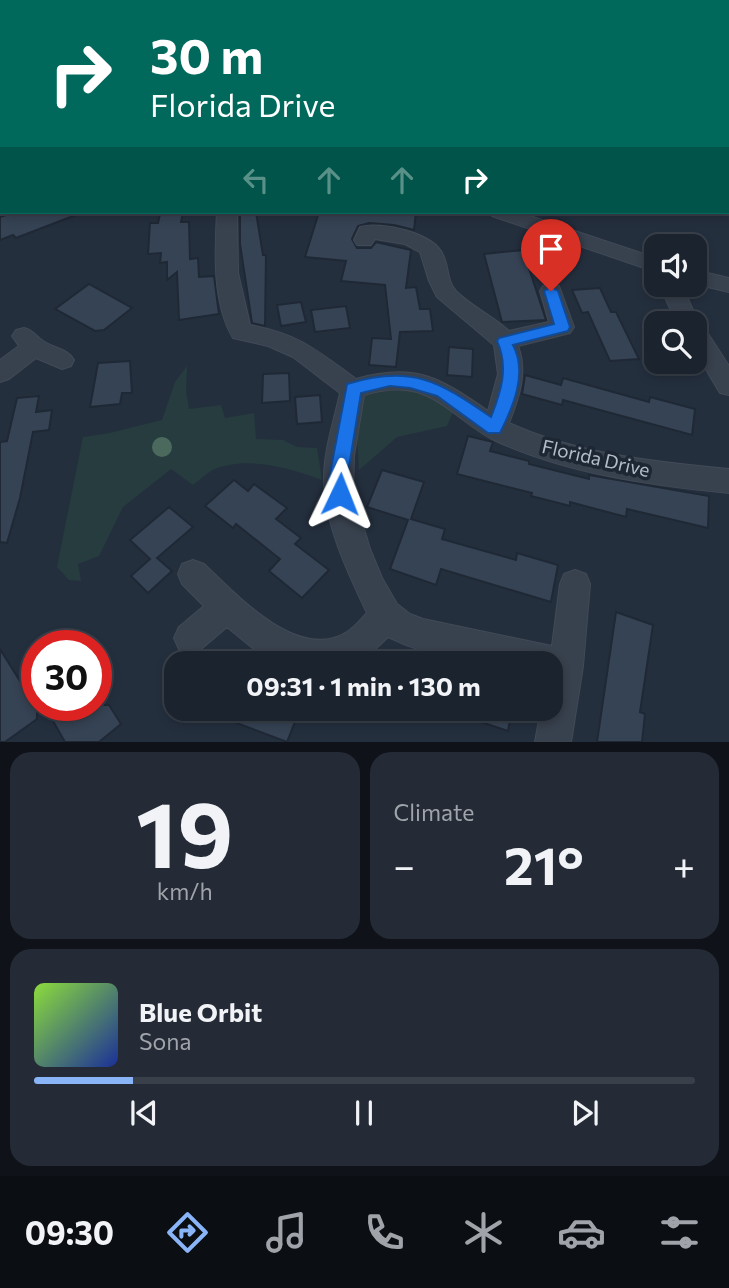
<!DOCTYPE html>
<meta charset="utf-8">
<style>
body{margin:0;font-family:Commissioner,sans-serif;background:#242b36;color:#f1f3f6;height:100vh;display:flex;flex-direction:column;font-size:26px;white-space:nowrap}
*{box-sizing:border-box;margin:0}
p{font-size:23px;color:#a0a4aa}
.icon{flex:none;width:38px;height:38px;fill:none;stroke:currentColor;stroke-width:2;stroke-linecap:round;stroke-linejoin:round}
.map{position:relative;height:742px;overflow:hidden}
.sheet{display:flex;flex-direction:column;gap:10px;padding:10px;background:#0f1319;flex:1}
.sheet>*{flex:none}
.guide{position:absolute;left:0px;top:0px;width:730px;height:214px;box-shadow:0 4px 10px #0003,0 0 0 2px #39404a;background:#00695c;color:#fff;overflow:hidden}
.controls{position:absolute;left:644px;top:234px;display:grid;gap:14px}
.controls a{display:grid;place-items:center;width:63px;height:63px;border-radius:14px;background:#1b232e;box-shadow:0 4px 10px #0003,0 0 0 2px #39404a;font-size:35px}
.speed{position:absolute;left:21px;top:630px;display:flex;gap:14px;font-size:35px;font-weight:700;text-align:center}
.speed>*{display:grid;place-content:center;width:91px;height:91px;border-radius:50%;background:#1b232e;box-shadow:0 4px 10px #0003,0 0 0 2px #39404a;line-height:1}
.speed .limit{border:10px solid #d22;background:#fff;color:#111}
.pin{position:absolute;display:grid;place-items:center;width:60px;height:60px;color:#fff;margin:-72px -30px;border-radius:50% 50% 50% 0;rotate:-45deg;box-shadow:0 0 7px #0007}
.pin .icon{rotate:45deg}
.me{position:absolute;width:77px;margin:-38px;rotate:2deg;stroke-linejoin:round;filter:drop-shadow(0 0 5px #0008)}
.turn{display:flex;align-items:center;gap:24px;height:147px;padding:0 35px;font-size:32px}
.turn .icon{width:91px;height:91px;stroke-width:2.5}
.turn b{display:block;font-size:49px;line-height:60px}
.lanes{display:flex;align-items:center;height:66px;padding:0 35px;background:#0003;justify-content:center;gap:35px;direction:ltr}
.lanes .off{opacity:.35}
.big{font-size:52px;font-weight:700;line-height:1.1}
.sheet .widget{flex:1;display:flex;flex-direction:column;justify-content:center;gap:10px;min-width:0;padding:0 24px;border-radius:21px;background:#242b36}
.sheet .dial{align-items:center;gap:0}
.dial b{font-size:91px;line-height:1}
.song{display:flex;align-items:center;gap:21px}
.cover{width:84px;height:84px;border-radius:10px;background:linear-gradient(135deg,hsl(90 70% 55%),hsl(230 70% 35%))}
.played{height:7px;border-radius:4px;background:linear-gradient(90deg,#8ab4f8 15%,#39404a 15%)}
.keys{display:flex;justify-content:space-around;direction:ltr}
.heat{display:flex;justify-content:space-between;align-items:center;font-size:38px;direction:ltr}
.sheet .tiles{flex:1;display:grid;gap:10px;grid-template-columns:1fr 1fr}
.widget:last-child{grid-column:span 2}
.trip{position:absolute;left:164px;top:651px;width:399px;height:70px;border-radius:21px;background:#1b232e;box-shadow:0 4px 10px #0003,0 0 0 2px #39404a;font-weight:700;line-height:70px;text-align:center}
.dock{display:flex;height:112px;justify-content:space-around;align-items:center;background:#0b0e12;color:#a0a4aa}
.dock .icon{width:49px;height:49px}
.dock .current{color:#8ab4f8}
.dock b{font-size:32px;color:#f1f3f6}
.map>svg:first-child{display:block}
</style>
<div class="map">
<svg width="729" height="742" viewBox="0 0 729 742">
<rect width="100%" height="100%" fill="#242f3e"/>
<g fill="#263c3f">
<path d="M187,366L186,391L189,409L221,405L225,418L254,413L256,439L283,440L297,447L317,448L322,480C289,468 250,456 215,469C208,472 200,480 193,485L171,469L123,507L99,556L78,564L81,581L69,580L57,567L83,437L110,433L162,420L175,382Z"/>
<polygon points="404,388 427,392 455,407 447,426 397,437 359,470 355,405 365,395"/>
</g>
<g fill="#364354" stroke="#1f2835" stroke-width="2">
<polygon points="15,212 80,212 81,213 16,238 13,235 0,240 0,217"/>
<polygon points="240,212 256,212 263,255 266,255 265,326 252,323 240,244"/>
<polygon points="319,212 416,212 414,230 394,225 369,223 358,226 352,239 357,248 371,248 376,242 411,250 406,288 416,287 420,309 430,309 433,331 400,332 396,367 369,365 372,338 391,339 385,285 341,281 346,261 305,257"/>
<polygon points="183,213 181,222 189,222 190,259 198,258 199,277 214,276 219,314 179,320 177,272 167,280 167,262 160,263 161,253 148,254 150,223 158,223 160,214"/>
<polygon points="523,250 546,320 502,322 484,254"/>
<polygon points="89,284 132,308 104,330 95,331 55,309"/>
<polygon points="600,288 611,312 616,312 639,359 610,361 588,312 582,313 572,290"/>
<polygon points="301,302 306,322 281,326 277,305"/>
<polygon points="346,306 350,328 315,332 311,310"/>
<polygon points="449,347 473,349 472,377 447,375"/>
<polygon points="130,361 132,393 122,393 120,404 90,407 98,363"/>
<polygon points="289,373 290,401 262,403 263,374"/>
<polygon points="525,375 561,385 563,378 649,402 650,397 695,409 692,435 563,400 562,405 522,394"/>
<polygon points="320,395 322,422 297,424 295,397"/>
<polygon points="39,396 36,412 52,410 49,430 33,432 20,498 7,543 0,542 0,442 7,441 17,398"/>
<polygon points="468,436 493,442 490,451 529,461 529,464 589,479 589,475 709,496 708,528 627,509 626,517 570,502 570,506 531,496 532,493 457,474"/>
<polygon points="382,470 424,482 411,519 445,529 442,539 516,560 517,553 558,565 551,602 441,569 436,585 390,569 408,520 367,507"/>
<polygon points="234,480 248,491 254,484 287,508 276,519 301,538 295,544 329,570 302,598 269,571 280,559 236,524 233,528 205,506"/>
<polygon points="169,507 193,527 157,558 172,571 148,593 131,576 150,559 130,540"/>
<polygon points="616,612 653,625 640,712 645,714 642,742 597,742"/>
<polygon points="0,649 20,681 37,670 37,719 5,742 0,742"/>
<polygon points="74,705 109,705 121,724 99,742 65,742 53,721"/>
<polygon points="200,709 300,709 287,742"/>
<polygon points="452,709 512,709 508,731 451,712"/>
</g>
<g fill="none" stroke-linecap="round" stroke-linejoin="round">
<g stroke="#414a57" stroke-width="2">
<g id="service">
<polygon points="51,0 50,2 43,2 44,0"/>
<rect x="728" y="42" width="1" height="4"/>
</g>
</g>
<g stroke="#414a57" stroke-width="2">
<g id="minor">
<rect x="146" y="0" width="14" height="2"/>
<rect x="178" y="0" width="14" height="2"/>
<polygon points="601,0 615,0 599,2"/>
<rect x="728" y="112" width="1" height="11"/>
<rect x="0" y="191" width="2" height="12"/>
<path d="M217,212H237L238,273L250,325C301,335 316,350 356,379C416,362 440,378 488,411L498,374L494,345L437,297L429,281L420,252L405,244L375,239L371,245H357L354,240L360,227C382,221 434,233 443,255C449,267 447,282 456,291C472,307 493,316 509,331L549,322L540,291L543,286L551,284L559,286L574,327L570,333L518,346C528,372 519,398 509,423C576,454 656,462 729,469V493C650,485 567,474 494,440C467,427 446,401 417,392C399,387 382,390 364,395L354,456L353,492L370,549L382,578L397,604L410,614L423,619L552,646L560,584L564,574L575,570L586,574L590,584L583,666L571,742H535L541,709H551V663C492,663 443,664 388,637L370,654L351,663H282L254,649L227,627L201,649L190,654L179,649L174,638L179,627L204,606L182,584L178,574L182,564L193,560L204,564C236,594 298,663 347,632C355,627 361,619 367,613C348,573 324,523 324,478C324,450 334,421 340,393L293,357L268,346L233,338C212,302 215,252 217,212Z"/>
<polygon points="489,212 518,212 656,258 656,272 492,216"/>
<polygon points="695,270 729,278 729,292 695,284"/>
<polygon points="664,285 686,285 686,295 700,325 703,326 729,366 729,395 720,393 695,351 695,324 677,324 664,295"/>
<path d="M24,328C33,330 36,336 43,341C54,348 68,349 74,360L71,366L62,369L36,358L9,379L0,382V360L19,346L12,336L16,330Z"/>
</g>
</g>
<use href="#service" fill="#38414e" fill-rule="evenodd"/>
<use href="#minor" fill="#38414e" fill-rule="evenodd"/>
</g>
<circle fill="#4b6a5d" cx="162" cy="447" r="10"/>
<path fill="#1a73e8" stroke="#114b97" stroke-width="2" d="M551,287L558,291L570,327L568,331L513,345C528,373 513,407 500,433H488L437,396L410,388L390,386L361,393L347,479L349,494L347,499L340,501L334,499L329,479L347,384C411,364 439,381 491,417C501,392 509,367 497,341L499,338L554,324L544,291Z"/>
<g text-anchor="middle" stroke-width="7" stroke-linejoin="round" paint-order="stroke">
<g font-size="19" fill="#b4bcc9" stroke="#1d2633">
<text transform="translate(596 458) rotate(13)" y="7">Florida Drive</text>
</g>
</g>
</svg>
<div class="controls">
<a><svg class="icon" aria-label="sound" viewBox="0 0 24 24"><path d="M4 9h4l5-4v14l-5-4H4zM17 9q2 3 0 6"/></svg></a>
<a><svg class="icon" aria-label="search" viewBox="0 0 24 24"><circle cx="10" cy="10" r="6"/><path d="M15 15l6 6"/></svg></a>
</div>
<div class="speed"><div class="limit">30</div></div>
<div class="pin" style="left:551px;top:291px;background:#d93025"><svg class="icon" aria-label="arrive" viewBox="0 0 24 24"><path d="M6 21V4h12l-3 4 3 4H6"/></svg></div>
<svg class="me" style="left:340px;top:494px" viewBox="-20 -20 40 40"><path d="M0-17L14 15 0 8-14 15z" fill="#1a73e8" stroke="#fff" stroke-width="4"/></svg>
<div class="trip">09:31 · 1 min · 130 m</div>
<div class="guide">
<div class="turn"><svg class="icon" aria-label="right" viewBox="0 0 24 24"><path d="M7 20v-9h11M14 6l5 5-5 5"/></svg><div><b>30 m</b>Florida Drive</div></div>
<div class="lanes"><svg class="icon off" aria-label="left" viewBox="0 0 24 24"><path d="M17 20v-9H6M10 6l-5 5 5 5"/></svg><svg class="icon off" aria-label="ahead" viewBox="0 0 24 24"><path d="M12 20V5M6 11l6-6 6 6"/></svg><svg class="icon off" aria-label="ahead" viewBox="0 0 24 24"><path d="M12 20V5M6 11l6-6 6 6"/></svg><svg class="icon" aria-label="right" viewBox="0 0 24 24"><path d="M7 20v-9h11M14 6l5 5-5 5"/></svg></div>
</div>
</div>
<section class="sheet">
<div class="tiles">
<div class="widget dial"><b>19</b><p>km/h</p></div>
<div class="widget"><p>Climate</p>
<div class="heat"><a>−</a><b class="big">21°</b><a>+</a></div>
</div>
<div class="widget">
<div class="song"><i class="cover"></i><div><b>Blue Orbit</b><p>Sona</p></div></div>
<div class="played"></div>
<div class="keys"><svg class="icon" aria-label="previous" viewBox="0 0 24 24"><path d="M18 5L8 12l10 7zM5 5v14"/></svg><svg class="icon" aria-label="pause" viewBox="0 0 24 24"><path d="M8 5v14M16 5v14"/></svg><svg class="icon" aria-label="next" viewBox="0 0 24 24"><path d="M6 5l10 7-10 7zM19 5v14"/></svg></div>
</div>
</div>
</section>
<nav class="dock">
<b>09:30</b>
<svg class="icon current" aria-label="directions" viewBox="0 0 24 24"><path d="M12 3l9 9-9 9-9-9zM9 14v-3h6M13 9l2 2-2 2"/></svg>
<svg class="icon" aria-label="music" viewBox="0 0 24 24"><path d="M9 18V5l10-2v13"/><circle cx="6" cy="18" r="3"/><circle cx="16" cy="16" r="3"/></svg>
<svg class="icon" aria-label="phone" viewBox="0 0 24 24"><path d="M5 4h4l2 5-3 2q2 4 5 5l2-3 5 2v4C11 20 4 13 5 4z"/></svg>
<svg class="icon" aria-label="climate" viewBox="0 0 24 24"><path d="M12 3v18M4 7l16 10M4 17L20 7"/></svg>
<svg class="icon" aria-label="car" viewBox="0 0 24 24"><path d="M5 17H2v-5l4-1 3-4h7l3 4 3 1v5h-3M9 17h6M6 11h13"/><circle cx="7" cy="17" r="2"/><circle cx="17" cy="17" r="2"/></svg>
<svg class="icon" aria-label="filters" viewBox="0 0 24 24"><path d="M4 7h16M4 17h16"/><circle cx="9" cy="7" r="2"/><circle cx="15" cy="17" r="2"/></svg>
</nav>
